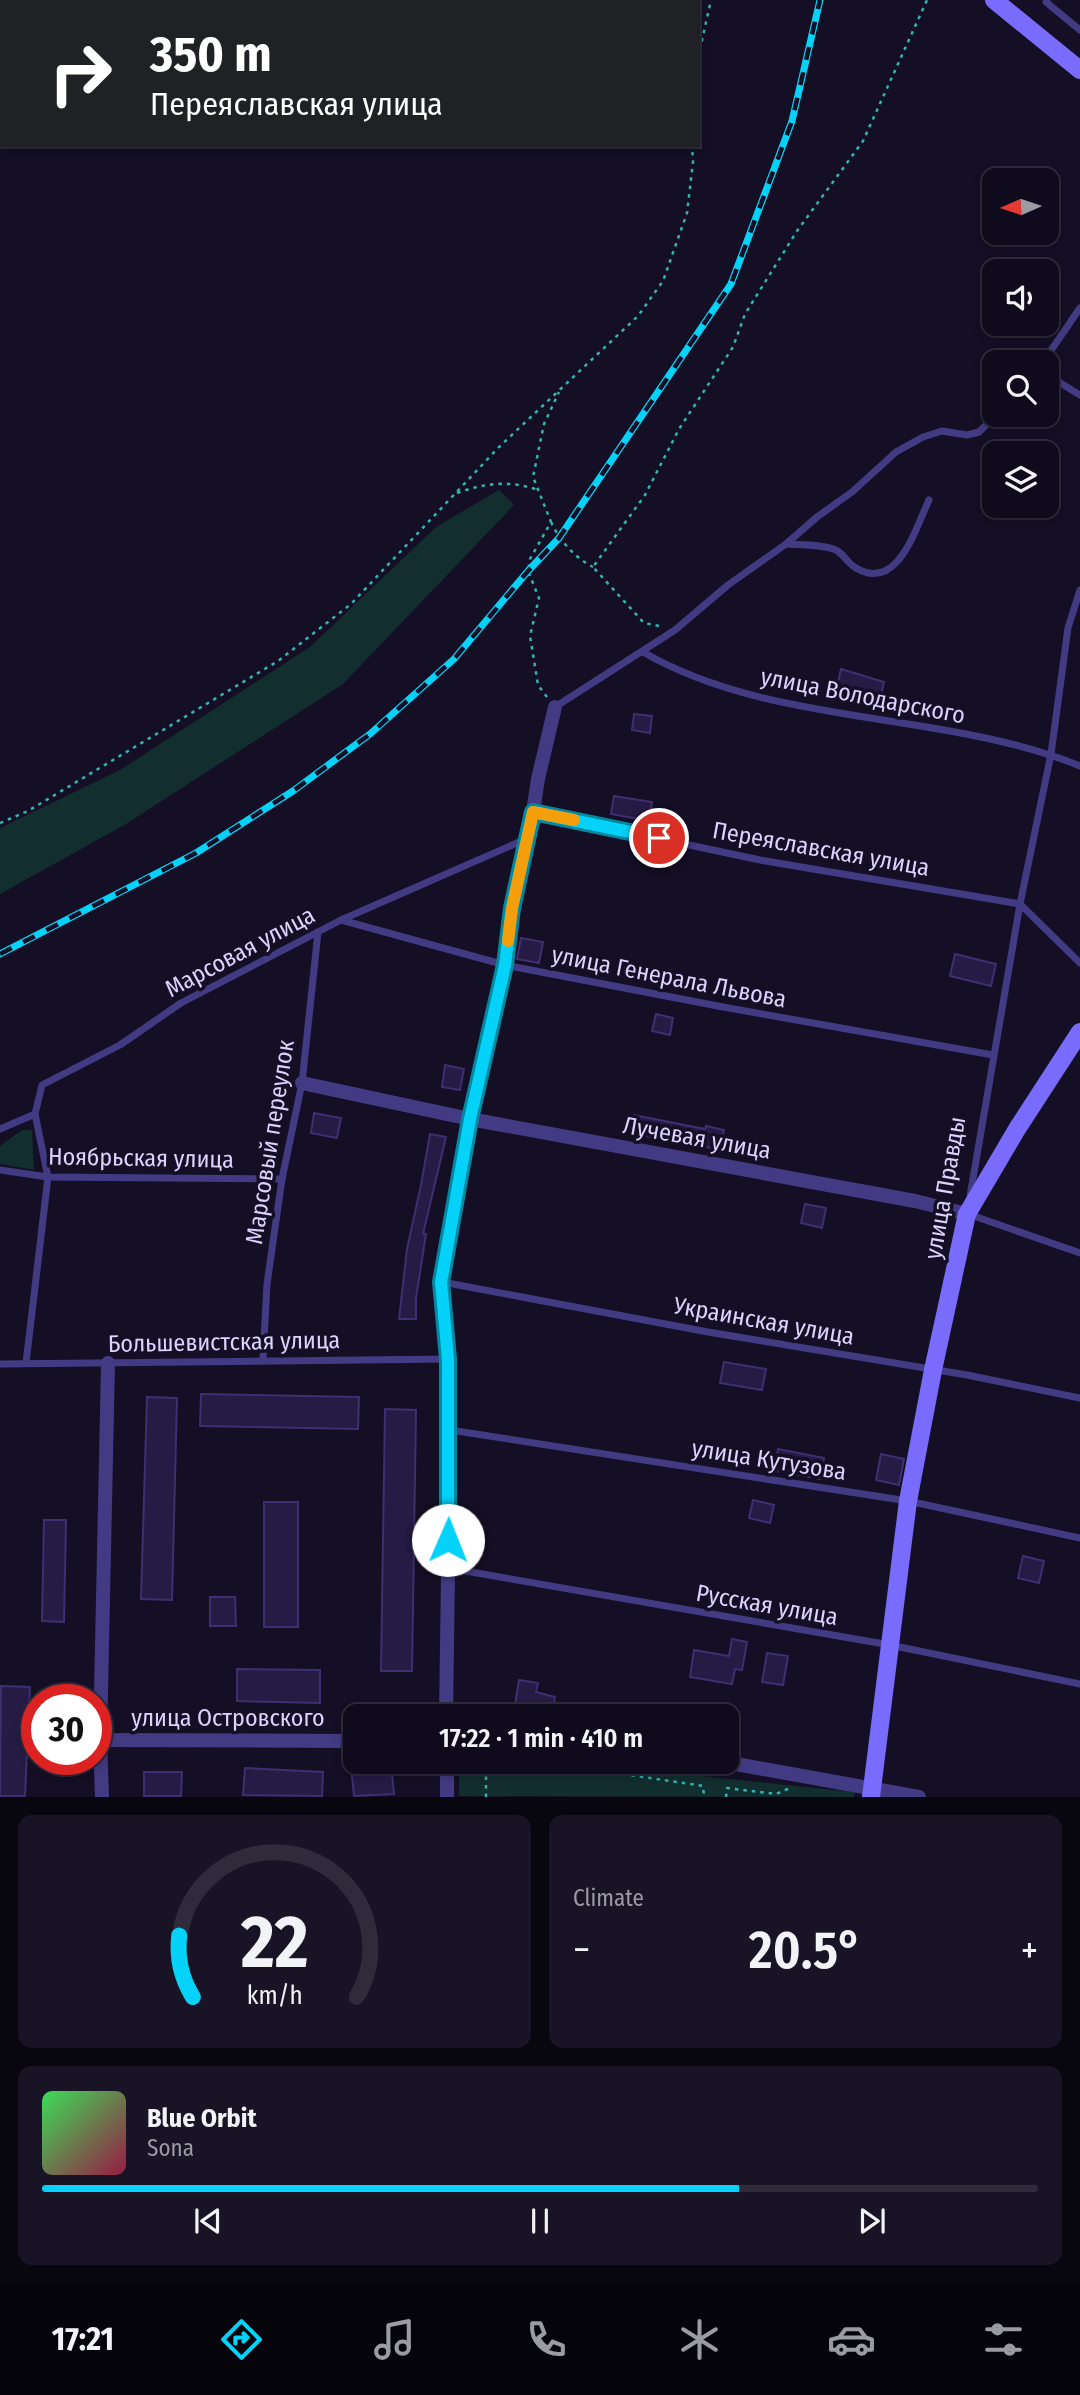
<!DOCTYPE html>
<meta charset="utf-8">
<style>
body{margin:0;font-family:"Fira Sans Condensed",sans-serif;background:#181425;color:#f1f3f6;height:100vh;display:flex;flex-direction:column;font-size:26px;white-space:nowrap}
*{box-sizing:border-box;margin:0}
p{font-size:23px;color:#9b9ba3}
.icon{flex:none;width:38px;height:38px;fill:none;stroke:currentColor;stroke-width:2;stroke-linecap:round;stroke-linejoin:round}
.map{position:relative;height:1797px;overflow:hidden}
.side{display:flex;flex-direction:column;gap:18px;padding:18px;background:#08060f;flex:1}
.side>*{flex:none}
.top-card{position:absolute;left:0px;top:0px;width:700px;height:147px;box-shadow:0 4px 10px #0003,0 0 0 2px #2f2b3b;background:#202124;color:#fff;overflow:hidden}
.needle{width:46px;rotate:267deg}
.fabs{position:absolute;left:982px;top:168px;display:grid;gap:14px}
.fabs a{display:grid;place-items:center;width:77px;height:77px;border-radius:14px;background:#0f0b1c;box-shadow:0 4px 10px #0003,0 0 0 2px #2f2b3b;font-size:35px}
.speed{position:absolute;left:21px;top:1684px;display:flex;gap:14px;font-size:35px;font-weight:700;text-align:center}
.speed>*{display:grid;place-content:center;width:91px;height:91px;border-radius:50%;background:#0f0b1c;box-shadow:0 4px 10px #0003,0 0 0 2px #2f2b3b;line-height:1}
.speed .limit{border:10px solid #d22;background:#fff;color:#111}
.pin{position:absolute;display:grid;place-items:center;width:60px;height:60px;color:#fff;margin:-30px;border:4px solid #fff;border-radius:50%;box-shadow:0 2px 7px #0007}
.me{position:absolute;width:77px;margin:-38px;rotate:1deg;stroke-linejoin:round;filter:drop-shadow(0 0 5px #0008)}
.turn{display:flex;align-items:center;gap:24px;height:147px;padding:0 35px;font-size:32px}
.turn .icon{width:91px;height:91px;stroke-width:2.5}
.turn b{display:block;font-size:49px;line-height:60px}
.big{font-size:52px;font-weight:600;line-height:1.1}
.side .card{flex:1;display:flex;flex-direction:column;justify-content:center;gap:10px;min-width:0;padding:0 24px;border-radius:14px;background:#181425}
.side .dial{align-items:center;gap:0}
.dial svg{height:182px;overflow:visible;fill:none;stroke:#2f2b3b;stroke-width:7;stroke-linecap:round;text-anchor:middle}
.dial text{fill:#f1f3f6;stroke:none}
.song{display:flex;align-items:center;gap:21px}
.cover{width:84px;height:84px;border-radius:10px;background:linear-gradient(135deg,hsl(130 70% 55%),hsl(340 70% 35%))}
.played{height:7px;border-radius:4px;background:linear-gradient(90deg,#05d2f9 70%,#2f2b3b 70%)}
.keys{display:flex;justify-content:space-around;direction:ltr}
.heat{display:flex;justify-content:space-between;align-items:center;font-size:38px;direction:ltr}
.side .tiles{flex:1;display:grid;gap:18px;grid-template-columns:1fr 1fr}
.card:last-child{grid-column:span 2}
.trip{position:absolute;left:343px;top:1704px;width:396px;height:70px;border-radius:14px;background:#0f0b1c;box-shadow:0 4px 10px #0003,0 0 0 2px #2f2b3b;font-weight:600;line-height:70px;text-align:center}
.tab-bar{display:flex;height:112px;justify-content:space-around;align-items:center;background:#06040b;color:#9b9ba3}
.tab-bar .icon{width:49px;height:49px}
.tab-bar .selected{color:#05d2f9}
.tab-bar b{font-size:32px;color:#f1f3f6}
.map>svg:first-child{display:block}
</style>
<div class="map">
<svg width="1080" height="1797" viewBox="0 0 1080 1797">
<rect width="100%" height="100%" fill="#140f25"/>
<g fill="#122e2e">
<polygon points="499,490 514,505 343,684 126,824 0,894 0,828 120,770 310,647 436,527"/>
<polygon points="22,1130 32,1130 34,1170 0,1164 0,1146"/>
<polygon points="459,1762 565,1762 855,1792 854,1797 459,1796"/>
</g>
<g fill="#261b45" stroke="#3f2e71" stroke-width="2">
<polygon points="841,669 884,682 879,704 865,701 866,697 836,691"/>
<polygon points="634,714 652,716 650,733 632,730"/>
<polygon points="614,796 652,802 650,815 645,814 644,820 611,814"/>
<polygon points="521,938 543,942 539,963 517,959"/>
<polygon points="955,954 996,964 991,986 950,976"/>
<polygon points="656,1014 673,1018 670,1035 652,1031"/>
<polygon points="445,1065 464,1069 460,1090 442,1087"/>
<polygon points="314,1113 341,1118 337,1138 311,1133"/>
<polygon points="634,1115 705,1129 706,1126 724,1130 719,1150 651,1134 651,1137 631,1133"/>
<polygon points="430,1134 446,1137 423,1234 426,1234 416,1298 416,1319 399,1319 407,1249 421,1185"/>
<polygon points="805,1204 826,1208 822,1228 801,1223"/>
<polygon points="724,1362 766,1369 762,1390 720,1383"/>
<polygon points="201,1394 359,1397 358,1429 200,1426"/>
<polygon points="147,1397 177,1398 172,1600 141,1599"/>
<polygon points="385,1409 416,1410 412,1671 381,1671"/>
<polygon points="778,1449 824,1458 821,1479 775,1471"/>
<polygon points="881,1454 904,1459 899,1485 876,1480"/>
<polygon points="753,1500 774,1505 770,1523 749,1518"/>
<rect x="264" y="1502" width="34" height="125"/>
<polygon points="44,1520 66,1520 64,1622 42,1621"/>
<polygon points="1023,1556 1044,1561 1039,1583 1018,1578"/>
<polygon points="210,1597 235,1597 236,1626 210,1626"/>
<polygon points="732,1639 747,1642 742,1670 735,1669 732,1684 690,1677 694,1650 729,1656"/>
<polygon points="767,1653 788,1656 783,1685 762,1682"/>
<polygon points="237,1669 320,1670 320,1703 237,1701"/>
<polygon points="519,1680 538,1683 536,1692 555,1697 552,1717 513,1717"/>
<polygon points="1,1686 30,1687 25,1796 0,1796"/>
<polygon points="391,1763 394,1794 354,1796 351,1766"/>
<polygon points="245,1768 323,1772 322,1796 243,1795"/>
<polygon points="144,1772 182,1772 181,1796 144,1796"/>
</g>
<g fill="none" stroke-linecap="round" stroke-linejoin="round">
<g stroke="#31b4b4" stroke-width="2.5" stroke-dasharray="3.5 5" stroke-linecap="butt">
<polyline points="698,58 711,0"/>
<path d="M457,493C485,483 509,480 538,490"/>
<path d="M551,522C560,541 574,557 593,567"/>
<polyline points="659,626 644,623 593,567 645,495 679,429 733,347 745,314 797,231 863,141 927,0"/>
<polyline points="547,697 538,685 530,636 539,598 528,571 530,559 551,522 533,477 544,424 559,392"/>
<polyline points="0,823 28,811 278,661 351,604 499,447 638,316 663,281 687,213 693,162 692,145"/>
<polyline points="617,1762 617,1773 703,1786 704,1797"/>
<polyline points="486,1797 486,1762"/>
<polyline points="726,1797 727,1788 776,1794 790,1788"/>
</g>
<g stroke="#423b83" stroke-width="7">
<polyline points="1047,0 1046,2 1080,30"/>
<polyline points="1043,362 1080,308"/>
<polyline points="1046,374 1080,395"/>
<path d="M786,544C802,545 821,544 836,550C844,554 848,564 856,568C898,593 916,527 929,500"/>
<path d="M643,652C772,727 942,710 1080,766"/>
<polyline points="555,707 675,630 728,585 786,544 817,517 852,492 896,452 923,437 942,431 967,435 979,432 996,415"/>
<polyline points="534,812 760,860 1020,904 1080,963"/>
<polyline points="341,920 505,965 723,1007 993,1055"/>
<polyline points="0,1129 35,1114 42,1085 120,1045 181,1003 341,920 526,839"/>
<polyline points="0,1170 48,1177 282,1179"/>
<polyline points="970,1196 1020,904 1051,754 1068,628 1080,590"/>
<polyline points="968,1214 1080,1253"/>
<polyline points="442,1282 708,1332 967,1375 1080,1398"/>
<polyline points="263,1359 267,1284 282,1179 302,1083 318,932"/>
<polyline points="26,1363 48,1177 35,1114"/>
<polyline points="0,1364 448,1359"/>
<polyline points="450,1430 908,1501 1080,1538"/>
<polyline points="448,1568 890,1645 1080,1684"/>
</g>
<g stroke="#423b83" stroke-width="14">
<polyline points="302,1083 470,1119 915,1201 967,1214"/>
<polyline points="446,1717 450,1430 448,1359 441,1282 470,1119 505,965 511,907 533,812 538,779 555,707"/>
<polyline points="100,1740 355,1741"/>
<polyline points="710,1762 736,1764 919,1797"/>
<polyline points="102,1797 100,1740 108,1363"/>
<polyline points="447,1797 447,1762"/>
</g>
<g stroke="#796cfc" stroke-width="18">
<polyline points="994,0 1080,70"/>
<polyline points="871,1797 908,1501 933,1370 967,1214 1017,1129 1080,1032"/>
</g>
<g stroke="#05d2f9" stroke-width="7">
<polyline id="rail" points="0,954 196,853 293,791 370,734 454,659 528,571 559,538 731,284 792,121 820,0"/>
</g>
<use href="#rail" stroke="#140f25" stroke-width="4.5" stroke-dasharray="13" stroke-linecap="butt"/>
</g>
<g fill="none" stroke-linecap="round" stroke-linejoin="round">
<g stroke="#0388a2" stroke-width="18">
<polyline id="route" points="448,1540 448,1359 441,1282 470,1119 505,965 512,908 533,812 659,838"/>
</g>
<use href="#route" stroke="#05d2f9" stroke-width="12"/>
<polyline stroke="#f59e0b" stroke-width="12" points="508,941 512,908 533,812 574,820"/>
</g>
<g text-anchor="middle" stroke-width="7" stroke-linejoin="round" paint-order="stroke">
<g font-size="24" fill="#dbd3fe" stroke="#140f25">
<text transform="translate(863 696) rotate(11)" y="8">улица Володарского</text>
<text transform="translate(821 849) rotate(10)" y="8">Переяславская улица</text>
<text transform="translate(240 952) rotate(-28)" y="8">Марсовая улица</text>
<text transform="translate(669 977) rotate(11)" y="8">улица Генерала Львова</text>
<text transform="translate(697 1138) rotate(10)" y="8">Лучевая улица</text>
<text transform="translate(270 1142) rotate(-81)" y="8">Марсовый переулок</text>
<text transform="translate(141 1158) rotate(1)" y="8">Ноябрьская улица</text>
<text transform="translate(945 1188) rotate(-80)" y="8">улица Правды</text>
<text transform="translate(764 1321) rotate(10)" y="8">Украинская улица</text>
<text transform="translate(224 1342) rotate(-1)" y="8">Большевистская улица</text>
<text transform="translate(769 1460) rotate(9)" y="8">улица Кутузова</text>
<text transform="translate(767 1605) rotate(10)" y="8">Русская улица</text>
<text x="228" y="1726">улица Островского</text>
</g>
</g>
</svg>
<div class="fabs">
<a><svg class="needle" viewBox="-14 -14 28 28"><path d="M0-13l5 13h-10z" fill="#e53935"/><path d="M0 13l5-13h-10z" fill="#9b9ba3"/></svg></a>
<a><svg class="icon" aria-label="sound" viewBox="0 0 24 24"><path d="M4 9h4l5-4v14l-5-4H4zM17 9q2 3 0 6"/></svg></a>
<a><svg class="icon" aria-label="search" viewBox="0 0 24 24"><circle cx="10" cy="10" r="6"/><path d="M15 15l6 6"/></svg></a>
<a><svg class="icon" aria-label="layers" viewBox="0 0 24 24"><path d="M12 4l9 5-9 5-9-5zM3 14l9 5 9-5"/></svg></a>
</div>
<div class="speed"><div class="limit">30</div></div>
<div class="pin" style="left:659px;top:838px;background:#d93025"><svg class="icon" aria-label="arrive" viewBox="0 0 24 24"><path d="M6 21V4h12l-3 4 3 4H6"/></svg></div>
<svg class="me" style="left:448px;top:1540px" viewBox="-20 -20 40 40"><circle r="19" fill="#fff"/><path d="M0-13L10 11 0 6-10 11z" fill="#05d2f9"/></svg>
<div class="trip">17:22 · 1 min · 410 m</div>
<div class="top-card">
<div class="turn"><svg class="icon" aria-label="right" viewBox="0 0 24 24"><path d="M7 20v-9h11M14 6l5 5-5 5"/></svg><div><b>350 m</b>Переяславская улица</div></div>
</div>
</div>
<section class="side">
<div class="tiles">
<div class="card dial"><svg viewBox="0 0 100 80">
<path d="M14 69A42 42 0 1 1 86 69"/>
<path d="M14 69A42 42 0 0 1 8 42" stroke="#05d2f9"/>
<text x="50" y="56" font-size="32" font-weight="700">22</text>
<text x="50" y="72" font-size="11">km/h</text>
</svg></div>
<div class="card"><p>Climate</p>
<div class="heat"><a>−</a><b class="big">20.5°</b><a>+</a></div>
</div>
<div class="card">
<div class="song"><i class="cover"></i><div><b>Blue Orbit</b><p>Sona</p></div></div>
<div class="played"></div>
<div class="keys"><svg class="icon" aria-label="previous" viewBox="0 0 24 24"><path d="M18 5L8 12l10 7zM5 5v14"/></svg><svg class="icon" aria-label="pause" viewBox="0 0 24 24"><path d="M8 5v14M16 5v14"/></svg><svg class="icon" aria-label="next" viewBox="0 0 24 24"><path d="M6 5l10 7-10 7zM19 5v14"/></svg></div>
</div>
</div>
</section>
<nav class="tab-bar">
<b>17:21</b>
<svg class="icon selected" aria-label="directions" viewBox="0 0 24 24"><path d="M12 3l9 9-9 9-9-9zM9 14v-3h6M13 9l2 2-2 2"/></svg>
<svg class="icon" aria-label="music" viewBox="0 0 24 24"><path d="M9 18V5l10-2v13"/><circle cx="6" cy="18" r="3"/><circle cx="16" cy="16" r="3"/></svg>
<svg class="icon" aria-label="phone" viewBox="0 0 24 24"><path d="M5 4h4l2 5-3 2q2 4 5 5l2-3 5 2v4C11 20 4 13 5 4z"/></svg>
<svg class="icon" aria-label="climate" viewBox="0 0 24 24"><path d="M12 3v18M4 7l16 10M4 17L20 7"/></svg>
<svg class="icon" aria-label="car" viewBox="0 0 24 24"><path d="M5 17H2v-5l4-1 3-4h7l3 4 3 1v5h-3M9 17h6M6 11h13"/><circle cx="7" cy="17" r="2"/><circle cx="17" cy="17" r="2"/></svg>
<svg class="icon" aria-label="filters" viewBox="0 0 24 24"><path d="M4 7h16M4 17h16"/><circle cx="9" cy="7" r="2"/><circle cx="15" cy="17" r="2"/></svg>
</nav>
